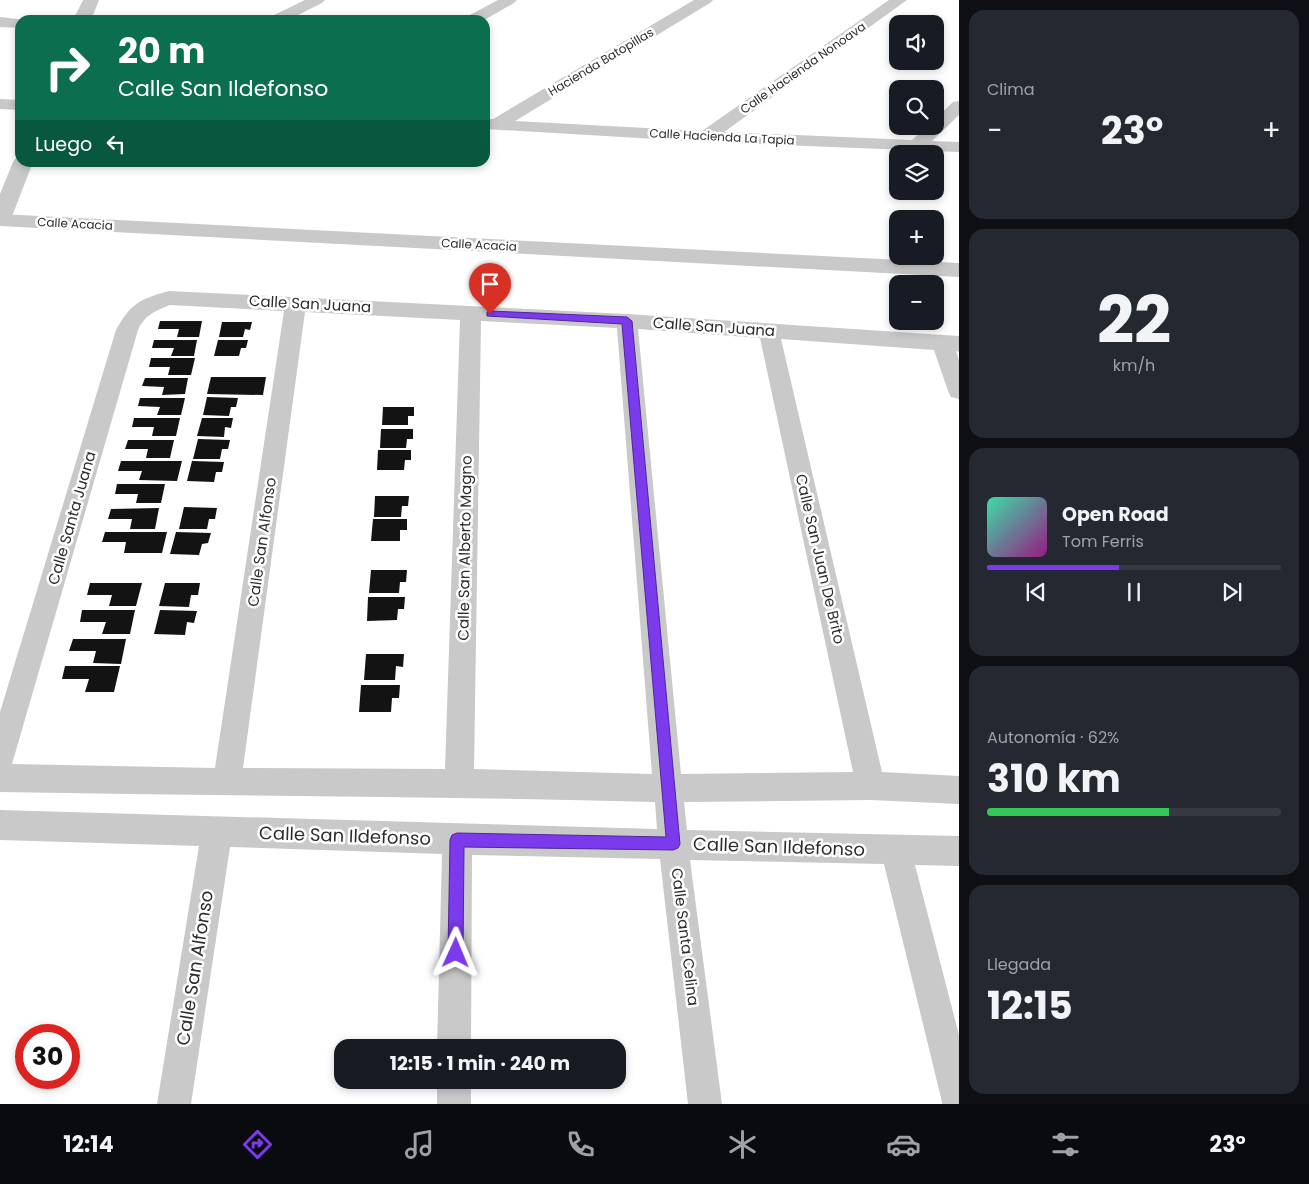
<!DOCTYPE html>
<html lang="es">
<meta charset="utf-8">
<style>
body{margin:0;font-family:Poppins,sans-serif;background:#242831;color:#f1f3f6;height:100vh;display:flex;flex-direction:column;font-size:19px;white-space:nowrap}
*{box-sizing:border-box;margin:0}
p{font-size:16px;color:#9ea1a6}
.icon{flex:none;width:28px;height:28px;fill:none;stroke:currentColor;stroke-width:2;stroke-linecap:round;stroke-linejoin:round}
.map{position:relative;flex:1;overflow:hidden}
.details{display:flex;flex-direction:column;gap:10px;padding:10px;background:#0d0f14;width:350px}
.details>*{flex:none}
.banner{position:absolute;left:15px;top:15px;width:475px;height:152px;border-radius:15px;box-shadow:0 2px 8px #0003;background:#0b6e4f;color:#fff;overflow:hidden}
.tools{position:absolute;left:889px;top:15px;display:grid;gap:10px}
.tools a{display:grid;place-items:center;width:55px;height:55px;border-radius:10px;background:#171b24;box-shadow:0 2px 8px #0003;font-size:25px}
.speed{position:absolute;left:15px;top:1024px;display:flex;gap:10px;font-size:25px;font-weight:700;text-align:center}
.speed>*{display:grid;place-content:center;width:65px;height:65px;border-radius:50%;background:#171b24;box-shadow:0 2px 8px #0003;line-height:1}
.speed .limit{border:8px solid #d22;background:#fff;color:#111}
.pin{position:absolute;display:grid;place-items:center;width:42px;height:42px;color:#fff;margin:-51px -21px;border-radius:50% 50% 50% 0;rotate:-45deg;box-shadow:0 0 5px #0007}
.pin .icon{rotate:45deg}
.me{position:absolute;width:55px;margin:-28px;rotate:1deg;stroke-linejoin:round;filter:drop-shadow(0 0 4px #0008)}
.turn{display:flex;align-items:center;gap:18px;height:105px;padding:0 20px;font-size:22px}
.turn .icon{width:65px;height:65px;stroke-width:2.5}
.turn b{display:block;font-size:35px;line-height:42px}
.then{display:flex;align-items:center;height:48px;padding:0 20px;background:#0003;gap:10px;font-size:19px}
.big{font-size:38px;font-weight:700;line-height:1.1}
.details .tile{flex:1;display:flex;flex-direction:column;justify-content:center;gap:8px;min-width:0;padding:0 18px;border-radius:15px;background:#242831}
.details .dial{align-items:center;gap:0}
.dial b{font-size:65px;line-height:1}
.song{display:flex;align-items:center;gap:15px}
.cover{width:60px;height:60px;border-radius:8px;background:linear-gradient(135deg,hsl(160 70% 55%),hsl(310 70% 35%))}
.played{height:5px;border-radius:2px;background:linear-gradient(90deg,#7c3aed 45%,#363941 45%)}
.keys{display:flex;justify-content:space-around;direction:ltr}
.heat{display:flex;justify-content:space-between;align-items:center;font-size:28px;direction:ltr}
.charge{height:8px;border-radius:4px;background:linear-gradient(90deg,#34c759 62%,#363941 0)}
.trip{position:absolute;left:334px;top:1039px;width:292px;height:50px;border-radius:15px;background:#171b24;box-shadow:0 2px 8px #0003;font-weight:700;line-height:50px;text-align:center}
.tabs{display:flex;height:80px;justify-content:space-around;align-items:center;background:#090b0e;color:#9ea1a6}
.tabs .icon{width:35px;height:35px}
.tabs .current{color:#7c3aed}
.tabs b{font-size:22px;color:#f1f3f6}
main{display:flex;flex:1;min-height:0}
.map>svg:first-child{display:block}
</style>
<main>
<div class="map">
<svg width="959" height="1104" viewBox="0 0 959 1104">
<rect width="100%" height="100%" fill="#fff"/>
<g fill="#131313">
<polygon points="160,321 202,321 199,337 177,337 179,329 158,329"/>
<polygon points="222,322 252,322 250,330 245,329 243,337 219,337"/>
<polygon points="154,340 197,340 194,356 171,356 174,348 152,348"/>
<polygon points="218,340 248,340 246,348 241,348 239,356 214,356"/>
<polygon points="151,358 195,358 191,375 168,375 170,367 149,367"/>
<polygon points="211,377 266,377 263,395 207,394"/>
<polygon points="145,378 188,378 185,394 162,395 164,387 142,386"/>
<polygon points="207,397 238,398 236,407 231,407 229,416 203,415"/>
<polygon points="140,398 185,398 181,415 157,415 160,407 138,406"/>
<polygon points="383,407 414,407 414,416 408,416 408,425 382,425"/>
<polygon points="134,418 180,418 176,436 152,436 154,427 132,427"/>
<polygon points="202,418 233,418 231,428 225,427 224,437 197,436"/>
<polygon points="381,429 413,429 413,439 407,439 406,448 380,448"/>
<polygon points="198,439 230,440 228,449 222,449 220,459 193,459"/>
<polygon points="128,440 174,440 170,458 146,458 148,449 125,449"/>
<polygon points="378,450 411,450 411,460 405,460 404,470 377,470"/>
<polygon points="121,461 182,461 177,481 139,480 142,471 118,471"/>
<polygon points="192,461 224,462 222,472 216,472 214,482 187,481"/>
<polygon points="117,484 165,484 161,503 136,503 138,494 115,494"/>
<polygon points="375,496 409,496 408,506 402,506 401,517 374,517"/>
<polygon points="184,507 217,508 215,519 209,519 207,529 179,529"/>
<polygon points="159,508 155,529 130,529 132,519 108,519 111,509"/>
<polygon points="373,519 407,519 407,530 400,530 400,541 371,541"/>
<polygon points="105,532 167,532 162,553 124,553 126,542 102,542"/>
<polygon points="176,532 211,533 208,543 202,544 199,555 170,554"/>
<polygon points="371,570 407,570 406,582 400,582 399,593 369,593"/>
<polygon points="90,583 142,583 136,606 109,606 112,595 87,595"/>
<polygon points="165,583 200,583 198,595 191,595 189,607 159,606"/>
<polygon points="368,597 405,597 404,609 398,609 397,620 367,621"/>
<polygon points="82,610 135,610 130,634 102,634 106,622 80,622"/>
<polygon points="160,610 197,611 194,623 187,622 185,635 154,634"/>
<polygon points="73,639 126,639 121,664 93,663 96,651 69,651"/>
<polygon points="366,654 404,654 403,667 396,666 395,680 364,680"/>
<polygon points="65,666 120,666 114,692 85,692 89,679 62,679"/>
<polygon points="361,685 400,685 399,698 392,698 391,712 359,712"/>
</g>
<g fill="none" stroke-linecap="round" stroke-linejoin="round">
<g fill="#c9c9c9" fill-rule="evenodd">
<polygon points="305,0 325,0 322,3 288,20 268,20 270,17"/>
<polygon points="498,0 517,0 514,3 484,20 464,20 466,17"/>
<polygon points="694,0 713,0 710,3 515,121 702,131 889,0 907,0 724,132 912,140 927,126 935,126 935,119 953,102 959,101 959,115 932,141 959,142 959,152 706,142 485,129 485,119 493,119"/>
<polygon points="0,17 26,20 20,20 20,28 0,27"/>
<polygon points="0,99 20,100 20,110 0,109"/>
<polygon points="0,214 959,263 959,277 0,226"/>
<path d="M169,291L627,314L959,336V352L956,351L959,360V399L951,397L948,391L934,350L781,339L882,772L959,776V804L871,800L684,802L687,830L959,836V866L915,865L959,1035V1104H942V1102L884,864L690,860L722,1104H688L660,859L472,855L471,1048H437L442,854L230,847L191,1104H157L199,846L0,840V810L657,829L655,802C436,796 218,796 0,792V712L116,330C131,303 140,299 169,291ZM170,305L284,311L215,768L12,764L138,330C145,315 155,311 170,305ZM305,312L460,320L445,769L243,768ZM481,321L617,328L652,774L474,769ZM638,329L760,338L853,772L681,774Z"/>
<rect x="437" y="1080" width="34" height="24"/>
</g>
<g fill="#c9c9c9" fill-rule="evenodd">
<polygon points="83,0 99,0 91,20 73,20"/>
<polygon points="20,157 20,162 33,162 11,219 7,224 0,226 0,194 13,162 16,158"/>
</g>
</g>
<polygon fill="#7c3aed" stroke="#51269a" points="490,311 627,317 632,321 680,844 678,848 673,850 464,847 463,953 461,958 456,960 450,958 448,953 450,840 452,835 457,833 666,837 622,324 487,316 487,312"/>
<g text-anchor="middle" stroke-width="5" stroke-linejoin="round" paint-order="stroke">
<g font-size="12" fill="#2c2c2c" stroke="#fff">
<text transform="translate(601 62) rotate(-31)" y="4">Hacienda Batopillas</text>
<text transform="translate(803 68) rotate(-35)" y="4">Calle Hacienda Nonoava</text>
<text transform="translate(722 137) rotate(3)" y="4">Calle Hacienda La Tapia</text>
<text transform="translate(75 224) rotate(3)" y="4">Calle Acacia</text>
<text transform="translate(479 245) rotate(3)" y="4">Calle Acacia</text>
</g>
<g font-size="15" fill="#2c2c2c" stroke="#fff">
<text transform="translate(310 304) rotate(3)" y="5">Calle San Juana</text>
<text transform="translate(714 327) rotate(4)" y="5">Calle San Juana</text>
<text transform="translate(72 518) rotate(-74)" y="5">Calle Santa Juana</text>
<text transform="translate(262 542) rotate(-82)" y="5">Calle San Alfonso</text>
<text transform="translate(465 548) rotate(-89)" y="5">Calle San Alberto Magno</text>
<text transform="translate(820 559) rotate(77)" y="5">Calle San Juan De Brito</text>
<text transform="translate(685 937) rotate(83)" y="5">Calle Santa Celina</text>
</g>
<g font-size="18" fill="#2c2c2c" stroke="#fff">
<text transform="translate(345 836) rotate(2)" y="6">Calle San Ildefonso</text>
<text transform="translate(779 847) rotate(2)" y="6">Calle San Ildefonso</text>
<text transform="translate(195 968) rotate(-81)" y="6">Calle San Alfonso</text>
</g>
</g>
</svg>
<div class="tools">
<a><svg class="icon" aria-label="sound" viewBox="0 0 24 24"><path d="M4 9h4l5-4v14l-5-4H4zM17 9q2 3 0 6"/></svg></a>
<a><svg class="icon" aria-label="search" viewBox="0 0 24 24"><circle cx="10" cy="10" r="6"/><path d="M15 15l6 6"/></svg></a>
<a><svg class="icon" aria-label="layers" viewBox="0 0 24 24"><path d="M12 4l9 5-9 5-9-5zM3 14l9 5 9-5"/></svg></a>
<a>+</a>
<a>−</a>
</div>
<div class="speed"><div class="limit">30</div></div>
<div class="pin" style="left:490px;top:314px;background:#d93025"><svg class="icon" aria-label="arrive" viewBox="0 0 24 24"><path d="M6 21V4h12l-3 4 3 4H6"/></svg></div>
<svg class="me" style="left:456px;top:953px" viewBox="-20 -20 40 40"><path d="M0-17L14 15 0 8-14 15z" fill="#7c3aed" stroke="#fff" stroke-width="4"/></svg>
<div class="trip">12:15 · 1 min · 240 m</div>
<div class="banner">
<div class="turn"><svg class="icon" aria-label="right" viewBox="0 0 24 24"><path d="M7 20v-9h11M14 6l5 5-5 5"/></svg><div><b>20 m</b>Calle San Ildefonso</div></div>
<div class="then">Luego<svg class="icon" aria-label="left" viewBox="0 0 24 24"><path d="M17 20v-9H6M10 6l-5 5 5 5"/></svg></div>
</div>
</div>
<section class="details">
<div class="tile"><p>Clima</p>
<div class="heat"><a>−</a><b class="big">23°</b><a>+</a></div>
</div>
<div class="tile dial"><b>22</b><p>km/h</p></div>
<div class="tile">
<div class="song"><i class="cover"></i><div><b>Open Road</b><p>Tom Ferris</p></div></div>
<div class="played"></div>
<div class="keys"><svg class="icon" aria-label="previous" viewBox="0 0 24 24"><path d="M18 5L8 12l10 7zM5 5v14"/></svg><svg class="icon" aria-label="pause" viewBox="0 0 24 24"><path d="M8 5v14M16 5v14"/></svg><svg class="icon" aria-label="next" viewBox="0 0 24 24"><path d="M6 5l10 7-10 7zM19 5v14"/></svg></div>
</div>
<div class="tile"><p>Autonomía · 62%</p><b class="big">310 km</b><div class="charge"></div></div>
<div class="tile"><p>Llegada</p><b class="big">12:15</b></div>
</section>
</main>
<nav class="tabs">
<b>12:14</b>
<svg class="icon current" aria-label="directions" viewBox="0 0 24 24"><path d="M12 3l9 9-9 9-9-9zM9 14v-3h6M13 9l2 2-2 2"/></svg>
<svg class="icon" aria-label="music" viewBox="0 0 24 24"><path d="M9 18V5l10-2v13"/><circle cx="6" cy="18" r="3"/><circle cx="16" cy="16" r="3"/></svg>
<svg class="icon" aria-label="phone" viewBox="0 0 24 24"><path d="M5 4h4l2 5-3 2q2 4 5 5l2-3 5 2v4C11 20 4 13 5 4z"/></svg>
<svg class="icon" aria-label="climate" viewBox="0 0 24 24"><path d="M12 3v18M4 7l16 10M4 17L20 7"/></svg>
<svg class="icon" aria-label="car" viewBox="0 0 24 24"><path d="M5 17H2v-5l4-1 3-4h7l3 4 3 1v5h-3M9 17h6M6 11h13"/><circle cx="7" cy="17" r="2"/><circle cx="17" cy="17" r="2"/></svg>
<svg class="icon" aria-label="filters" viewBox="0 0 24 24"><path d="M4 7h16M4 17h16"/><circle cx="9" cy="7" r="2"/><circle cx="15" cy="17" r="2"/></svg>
<b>23°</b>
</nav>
